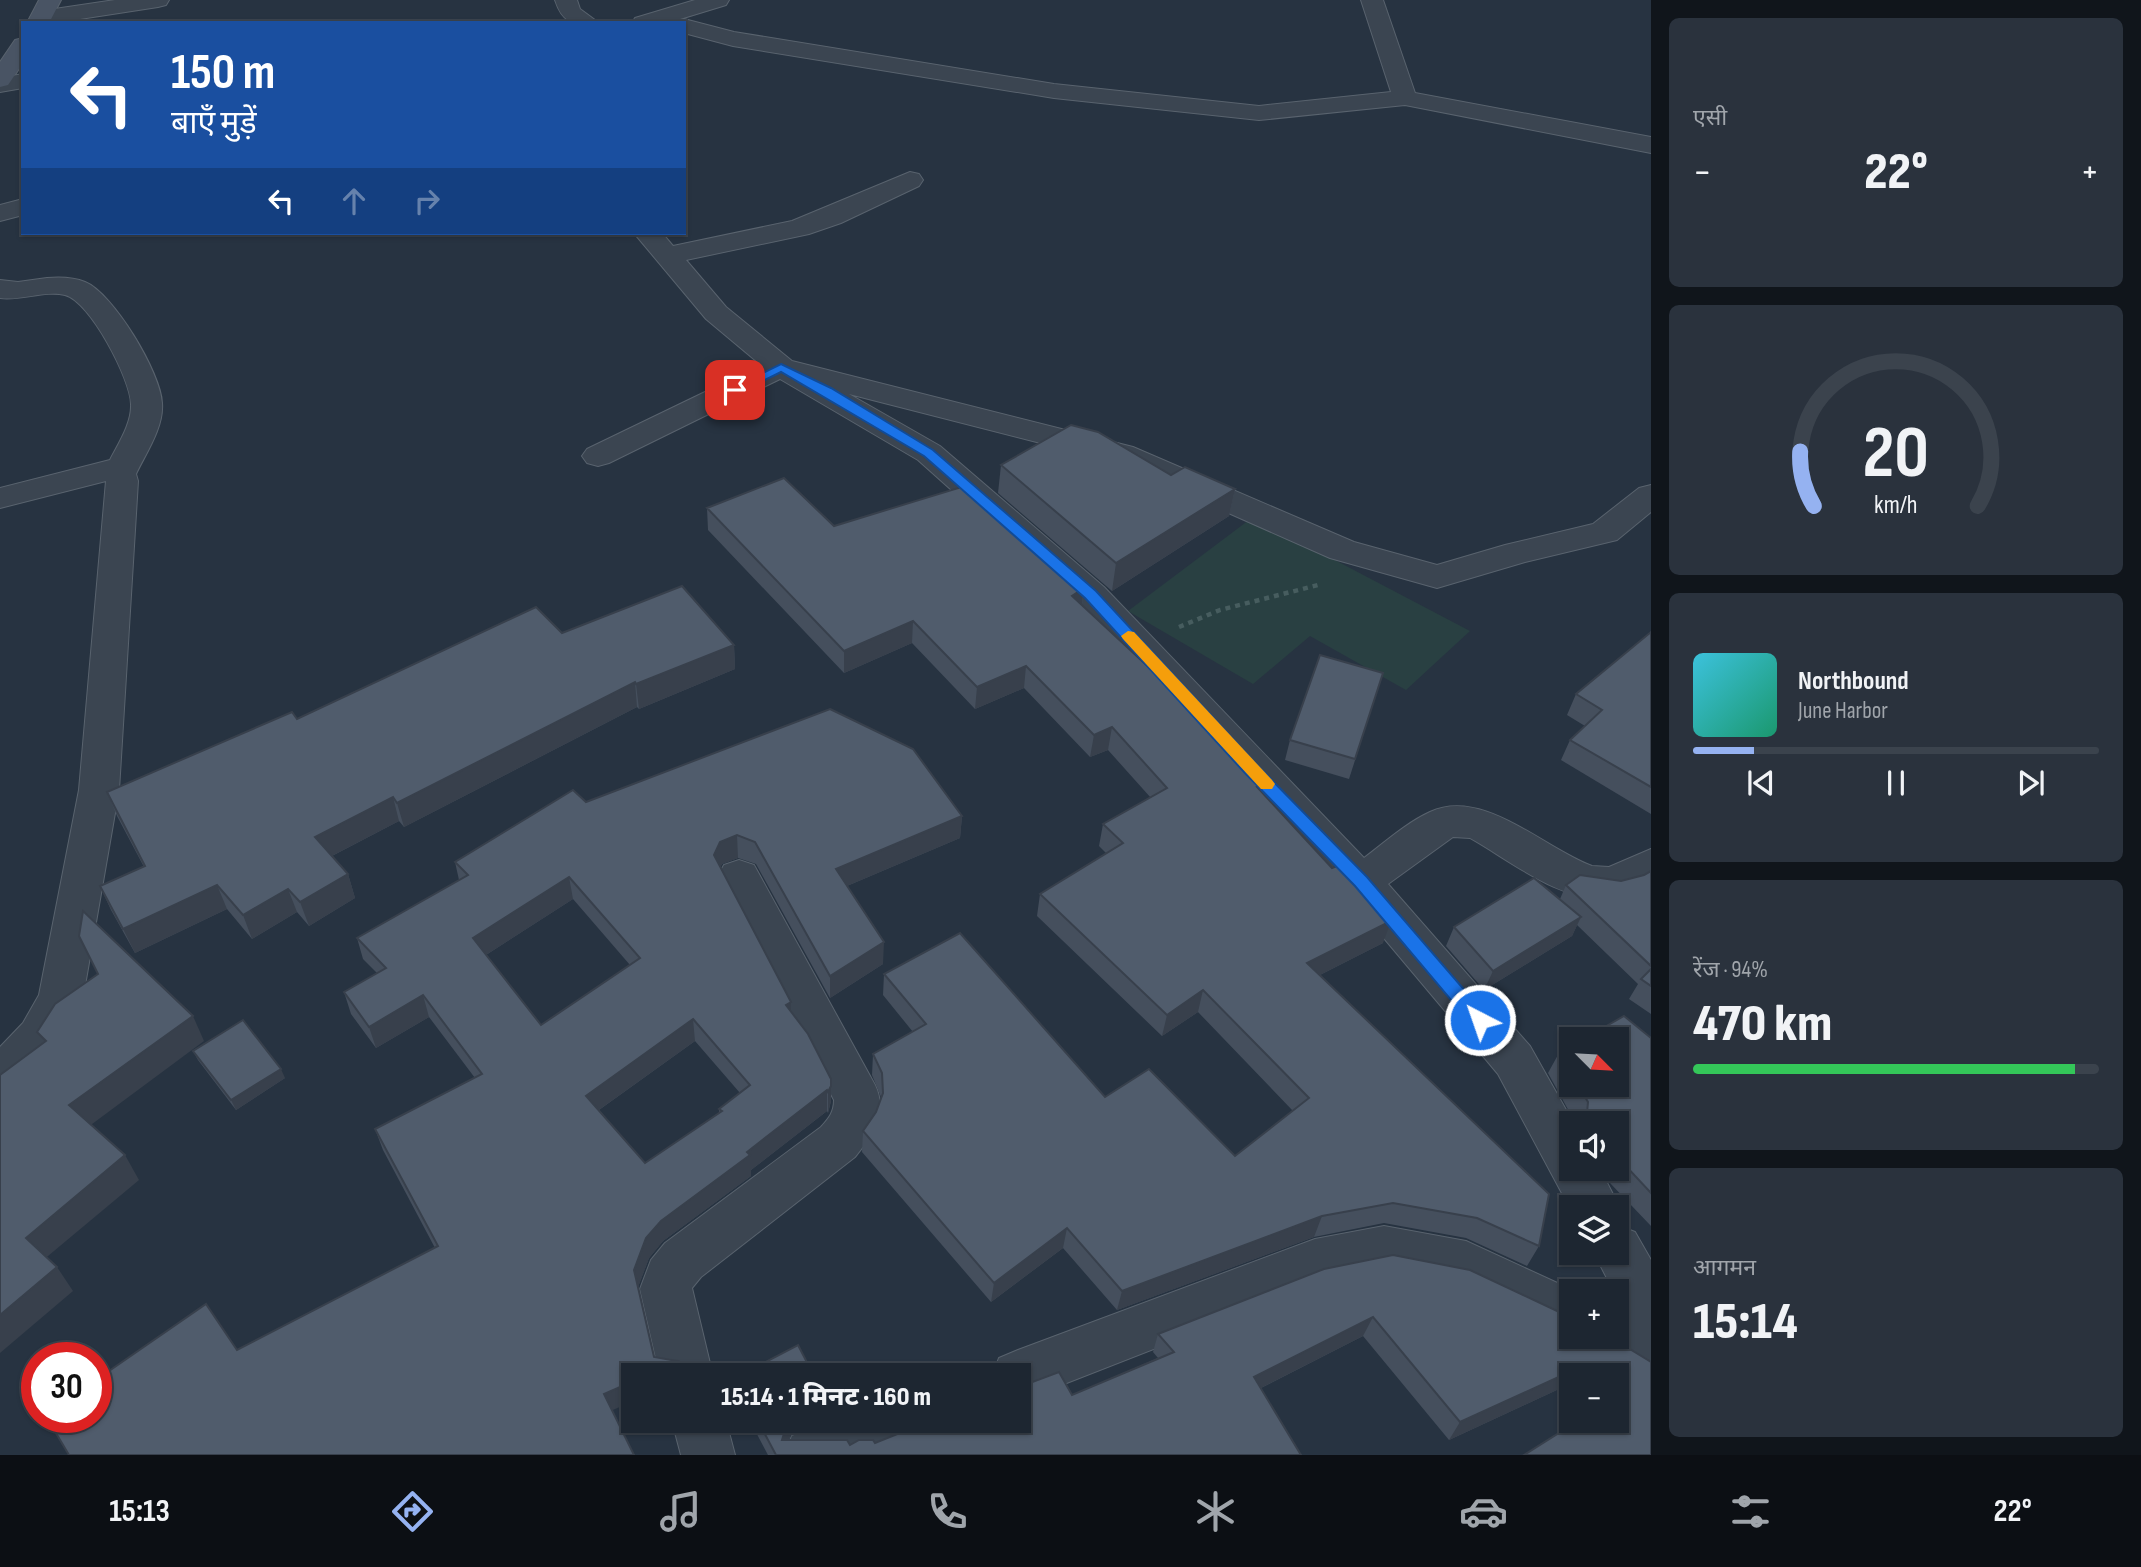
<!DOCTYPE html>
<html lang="hi">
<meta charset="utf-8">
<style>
body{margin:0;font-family:"Sofia Sans Condensed","Noto Sans Devanagari",sans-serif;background:#2a323d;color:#f1f3f6;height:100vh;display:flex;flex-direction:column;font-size:26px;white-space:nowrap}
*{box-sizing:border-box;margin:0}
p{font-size:23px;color:#a0a5ab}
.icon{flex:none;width:38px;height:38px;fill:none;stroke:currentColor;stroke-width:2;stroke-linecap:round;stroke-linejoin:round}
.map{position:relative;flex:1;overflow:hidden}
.side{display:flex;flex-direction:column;gap:18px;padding:18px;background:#10151b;width:490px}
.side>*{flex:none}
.banner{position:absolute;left:21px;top:21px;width:665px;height:214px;border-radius:0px;box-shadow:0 2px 5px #0004,0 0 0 2px #3b434d;background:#1a4fa0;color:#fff;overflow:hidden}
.needle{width:46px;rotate:114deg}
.controls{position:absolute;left:1559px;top:1027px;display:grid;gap:14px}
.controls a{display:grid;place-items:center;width:70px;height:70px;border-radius:0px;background:#1d2631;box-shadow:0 2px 5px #0004,0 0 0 2px #3b434d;font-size:35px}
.speed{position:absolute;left:21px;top:1342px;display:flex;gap:14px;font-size:35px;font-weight:700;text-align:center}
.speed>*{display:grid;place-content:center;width:91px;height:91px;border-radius:50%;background:#1d2631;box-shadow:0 2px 5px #0004,0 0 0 2px #3b434d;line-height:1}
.speed .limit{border:10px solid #d22;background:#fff;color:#111}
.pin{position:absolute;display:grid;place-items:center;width:60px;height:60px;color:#fff;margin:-30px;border-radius:14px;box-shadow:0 4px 10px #0006}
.me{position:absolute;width:77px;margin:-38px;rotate:319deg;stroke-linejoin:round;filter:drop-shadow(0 0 5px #0008)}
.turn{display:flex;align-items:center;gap:24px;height:147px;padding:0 35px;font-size:32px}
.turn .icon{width:91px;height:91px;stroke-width:2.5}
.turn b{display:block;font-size:49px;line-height:60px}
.lanes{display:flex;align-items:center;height:66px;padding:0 35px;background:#0003;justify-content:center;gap:35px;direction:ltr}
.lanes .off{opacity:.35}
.big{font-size:52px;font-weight:800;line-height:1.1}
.side .widget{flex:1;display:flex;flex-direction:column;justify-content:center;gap:10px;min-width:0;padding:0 24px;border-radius:10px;background:#2a323d}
.side .dial{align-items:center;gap:0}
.dial svg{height:182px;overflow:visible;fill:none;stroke:#3b434d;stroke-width:7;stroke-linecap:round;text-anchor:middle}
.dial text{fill:#f1f3f6;stroke:none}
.song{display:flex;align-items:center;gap:21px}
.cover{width:84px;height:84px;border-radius:10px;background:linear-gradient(135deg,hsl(190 70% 55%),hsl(160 70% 35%))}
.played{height:7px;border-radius:4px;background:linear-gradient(90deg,#95b2f1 15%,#3b434d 15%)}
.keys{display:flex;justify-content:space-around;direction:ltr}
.heat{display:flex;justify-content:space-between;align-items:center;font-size:38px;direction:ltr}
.charge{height:10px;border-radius:5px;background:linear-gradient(90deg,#34c759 94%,#3b434d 0)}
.trip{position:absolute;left:621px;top:1363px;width:410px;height:70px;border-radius:0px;background:#1d2631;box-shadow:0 2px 5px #0004,0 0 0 2px #3b434d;font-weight:800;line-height:70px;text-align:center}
.dock{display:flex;height:112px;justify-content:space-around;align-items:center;background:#0c0f14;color:#a0a5ab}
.dock .icon{width:49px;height:49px}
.dock .selected{color:#95b2f1}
.dock b{font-size:32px;color:#f1f3f6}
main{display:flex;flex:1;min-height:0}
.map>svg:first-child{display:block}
</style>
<main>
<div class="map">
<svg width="1651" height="1455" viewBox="0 0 1651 1455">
<rect width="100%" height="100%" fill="#273341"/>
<polygon fill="#294042" points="1253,517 1470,631 1406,690 1310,636 1253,684 1128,611"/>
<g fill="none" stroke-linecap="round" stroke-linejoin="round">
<g stroke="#59636e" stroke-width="2">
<g id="street">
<polygon points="115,0 169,0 166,5 158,7 54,23 33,23 30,18 33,13 41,11"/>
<path d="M555,0H577L580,9L599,23C575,23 564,27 555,0Z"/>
<polygon points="695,0 729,0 726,5 667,23 632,23 635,18"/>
<polygon points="1361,0 1383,0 1415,93 1651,137 1651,153 1405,105 1259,120 1054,98 733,46 684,33 684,23 675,23 684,19 734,32 1054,84 1259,106 1391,92"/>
<polygon points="23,74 23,88 0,92 0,78"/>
<path d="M910,172L919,174L923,180L919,186L841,223L809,234L686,260L726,307L792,361L1133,447L1354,542L1437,565L1505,545L1593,524L1639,488L1651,485V512L1617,540L1525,562L1437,588L1330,558L1111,461L849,394L940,446L1104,587L1364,858C1384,843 1406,823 1430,812C1483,787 1543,848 1592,866L1609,867L1651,849V883C1639,889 1625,898 1611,899C1561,903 1511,861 1470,838L1453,837L1388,884L1530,1046L1574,1124H1572V1169H1600L1620,1208L1617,1214V1208H1572V1212L1498,1074L1346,893L1078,603L918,460L780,379L609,463L598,466L587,463L582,456L587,449L761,365L706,319L634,233H662L673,246L792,221Z"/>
<polygon points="23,199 23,215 0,221 0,205"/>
<path d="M47,278C59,277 73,277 85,282C113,293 161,373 162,403C164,427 146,453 136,474L138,481L119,790L83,997L55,1049L16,1092L0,1098V1047L23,1023L39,995L79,790L106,481L0,508V488L110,460C118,444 132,423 131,404C131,380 90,301 65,295C45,290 21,301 0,298V280L18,282Z"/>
<path d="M739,860L754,865L875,1085C888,1112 873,1135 855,1157L701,1277L692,1288L713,1376H660L640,1289L651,1260L665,1243L821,1127C829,1118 834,1112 834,1100L718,876L724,865Z"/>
<polygon points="1617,1225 1635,1232 1651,1260 1651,1377 1599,1354 1591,1337 1617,1337 1617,1311 1626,1314 1617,1298 1617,1292 1614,1292 1594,1253 1617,1253"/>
<polygon points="1384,1226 1466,1241 1577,1292 1572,1292 1572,1337 1579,1337 1572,1340 1460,1287 1384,1272 1315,1286 1018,1402 1018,1376 992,1376 999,1358 1018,1350 1315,1239"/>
<polygon points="672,1421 726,1421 735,1455 681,1455"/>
<polygon points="828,1421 925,1421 917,1440 880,1455 784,1455 792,1436"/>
</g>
</g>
<g stroke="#59636e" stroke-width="2">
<g id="secondary">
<polygon points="39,0 61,0 49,23 27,23"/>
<polygon points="23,38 23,63 8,85 0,87 0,62 15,40"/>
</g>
</g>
<polyline stroke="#475d5f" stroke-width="4.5" stroke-dasharray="5 5" stroke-linecap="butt" points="1179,627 1220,610 1318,585"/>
<use href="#street" fill="#3b4551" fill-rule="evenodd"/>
<use href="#secondary" fill="#495464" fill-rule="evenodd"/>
</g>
<g fill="#454f5d" fill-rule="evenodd">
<polygon points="1001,465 1171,475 1235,489 1229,516 1112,591 998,493"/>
<polygon points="707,508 834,526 1084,588 1082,605 1267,783 1264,794 1383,943 1320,975 1539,1246 1527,1266 1466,1238 1384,1223 1314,1237 1117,1310 1063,1248 991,1302 862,1152 863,1131 876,1112 881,1097 872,1075 873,1054 913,1032 883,995 884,974 1105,1097 1235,1156 1293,1111 1198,1012 1162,1036 1037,916 1040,894 1106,853 1099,846 1103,824 1151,798 1108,750 1090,757 1024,688 975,709 912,643 844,673 708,530"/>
<polygon points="1651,632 1651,814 1561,760 1570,740 1585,726 1567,715 1576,694"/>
<polygon points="562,633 734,645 735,669 639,709 637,707 404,827 399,821 332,856 348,874 355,898 309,926 297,912 252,939 227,909 135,953 111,910 100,886 144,867 117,816 107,792 297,719"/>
<polygon points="1383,673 1349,779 1285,760 1290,740"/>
<path d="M586,802L962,816L960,838L847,886L883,964L830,998L756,864L738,858L722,864L720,867L791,1011L831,1079V1101L828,1113L827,1111L751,1170V1176L663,1241L649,1258L638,1287L654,1357L677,1361L679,1376H634L237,1350L435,1248L383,1150L375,1129L475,1078L429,1017L376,1048L351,1014L344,992L377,973L363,959L357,938L459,880L455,862ZM573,899L630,965L541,1025L486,955ZM695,1041L740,1093L719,1109V1113L645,1163L599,1110Z"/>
<polygon points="1651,871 1651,1014 1629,999 1638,984 1577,925 1572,936 1484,990 1446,946 1454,927 1560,899 1566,885 1621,881 1644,875"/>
<polygon points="1651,1038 1651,1226 1610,1183 1603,1169 1617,1169 1617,1124 1576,1124 1548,1073 1559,1053 1572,1046 1572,1085 1617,1085"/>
<polygon points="193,1051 285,1078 236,1110 198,1060"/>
<polygon points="1393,1255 1470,1270 1572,1318 1572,1337 1610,1337 1651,1362 1651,1455 1524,1455 1578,1421 1617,1421 1617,1376 1572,1376 1572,1383 1449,1440 1363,1336 1261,1388 1301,1455 768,1455 750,1421 821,1421 791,1434 789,1440 847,1440 850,1445 859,1440 873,1440 875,1443 920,1425 922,1421 1018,1421 1018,1376 1006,1376 1019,1369 1019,1384 1022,1386 1059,1372 1072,1395 1158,1358 1153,1352 1158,1334 1324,1269"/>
</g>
<g fill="#38404c">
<polygon points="1235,489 1229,516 1112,591 1116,563"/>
<polygon points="1084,588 1081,610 1072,596"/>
<polygon points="913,621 912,643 844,673 844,651"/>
<polygon points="734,645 735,669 639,709 636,684"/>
<polygon points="1026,666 1024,688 975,709 977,687"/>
<polygon points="635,682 637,707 404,827 397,803"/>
<polygon points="1112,727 1108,750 1090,757 1094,735"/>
<polygon points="1267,783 1261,805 1257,787"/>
<polygon points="393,797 399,821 322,861 315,837"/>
<polygon points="962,816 960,838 835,891 836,869"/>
<polygon points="737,835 738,858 722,864 716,877 714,855 720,842"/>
<polygon points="348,874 355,898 309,926 300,902"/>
<polygon points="569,877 573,899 478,960 473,938"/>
<polygon points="217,885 227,909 135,953 123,929"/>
<polygon points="288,889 297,912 252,939 243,915"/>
<polygon points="1581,917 1572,936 1484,990 1493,971"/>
<polygon points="1391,921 1383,943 1300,985 1307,963"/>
<polygon points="884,942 883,964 830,998 830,976"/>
<polygon points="1203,990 1198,1012 1162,1036 1167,1015"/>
<polygon points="423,995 429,1017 376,1048 369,1027"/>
<polygon points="791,1002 791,1023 786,1005"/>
<polygon points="193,1016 204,1041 84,1130 69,1105"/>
<polygon points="693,1019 695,1041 589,1117 586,1096"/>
<polygon points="281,1069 285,1078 236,1110 231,1100"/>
<polygon points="831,1079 831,1101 828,1113 828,1092"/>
<polygon points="827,1090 827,1111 751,1170 751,1176 663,1241 649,1258 637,1290 634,1270 646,1238 661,1221 747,1152"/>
<polygon points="125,1155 139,1180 42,1261 26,1238"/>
<polygon points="1322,1216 1314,1237 1117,1310 1122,1291"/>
<polygon points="1067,1228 1063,1248 991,1302 994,1283"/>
<polygon points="57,1267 73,1291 0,1353 0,1315"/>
<polygon points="1373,1317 1363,1336 1247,1395 1254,1377"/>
<polygon points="677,1361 679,1376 645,1376"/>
<polygon points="1589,1363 1580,1376 1572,1376 1572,1383 1449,1440 1460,1422"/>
<polygon points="634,1381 634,1401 608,1412 604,1394"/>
<polygon points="788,1421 821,1421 791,1434 783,1455 782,1440"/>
</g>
<g fill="#505c6c" stroke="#38404c" stroke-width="2" fill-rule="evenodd">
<polygon points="1071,425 1098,432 1171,475 1185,467 1235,489 1116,563 1001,465"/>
<polygon points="784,478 834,526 968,485 1079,583 1084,588 1072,596 1213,727 1267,783 1257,787 1332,868 1337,866 1391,921 1307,963 1549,1194 1539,1246 1477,1218 1393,1203 1322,1216 1122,1291 1067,1228 994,1283 863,1131 876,1112 883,1093 882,1073 873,1054 926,1024 884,974 960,933 1105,1097 1149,1069 1235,1156 1309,1098 1203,990 1167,1015 1040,894 1123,843 1103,824 1167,788 1112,727 1094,735 1026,666 977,687 913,621 844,651 707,508"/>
<polygon points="682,586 734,645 636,684 635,682 397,803 393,797 315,837 348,874 300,902 288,889 243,915 217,885 123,929 100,886 145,866 107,792 292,712 297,719 536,607 562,633"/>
<polygon points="1651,632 1651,787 1570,740 1602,710 1576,694"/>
<polygon points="1320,655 1383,673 1355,759 1290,740"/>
<path d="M830,709L913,749L962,816L836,869L884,942L830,976L755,842L737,835L720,842L714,855L791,1002L786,1005L808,1034L831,1079V1086L828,1092L827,1090L747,1152L750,1155L661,1221L646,1238L634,1270L654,1357L677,1361L645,1376H634V1381L604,1394L634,1455H69L47,1418H96V1380L206,1304L237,1350L438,1246L375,1129L482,1074L423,995L369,1027L344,992L386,968L357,938L468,875L455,862L573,790L586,802ZM569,877L640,958L541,1025L473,938ZM693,1019L750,1085L719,1109L722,1111L645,1163L586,1096Z"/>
<polygon points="1651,871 1651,966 1566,885 1580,875 1621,881 1644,875"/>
<polygon points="1534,878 1581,917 1493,971 1454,927"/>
<polygon points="83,911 193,1016 69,1105 125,1155 26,1238 57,1267 0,1315 0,1075 46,1041 37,1032 55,1004 98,974 79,936"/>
<polygon points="1651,969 1651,986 1641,979"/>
<polygon points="1624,1016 1651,1038 1651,1193 1623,1163 1617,1152 1617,1124 1586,1124 1588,1102 1578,1085 1617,1085 1617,1040 1582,1040"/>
<polygon points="243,1020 281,1069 231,1100 193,1051"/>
<polygon points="1572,1046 1572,1074 1559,1053"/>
<polygon points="1393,1255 1470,1270 1572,1318 1572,1337 1610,1337 1651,1362 1651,1455 1524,1455 1578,1421 1617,1421 1617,1376 1595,1376 1589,1363 1460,1422 1373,1317 1254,1377 1301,1455 776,1455 758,1421 788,1421 782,1440 847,1440 850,1445 859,1440 873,1440 875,1443 920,1425 922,1421 1018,1421 1018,1376 1006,1376 1019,1369 1019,1384 1022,1386 1059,1372 1072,1395 1174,1352 1158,1334 1324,1269"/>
<polygon points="798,1345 814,1376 739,1376"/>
</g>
<polygon fill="#1a73e8" stroke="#114b97" stroke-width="2" points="781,364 831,388 933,450 1096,591 1256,764 1367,877 1486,1015 1489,1020 1486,1026 1480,1028 1473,1026 1355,886 1245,773 1085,598 924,456 781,372 740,392 730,392 729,390"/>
<polygon fill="#f59e0b" points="1128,631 1134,632 1272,780 1275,784 1272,789 1261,789 1123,639 1121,636"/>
</svg>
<div class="controls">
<a><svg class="needle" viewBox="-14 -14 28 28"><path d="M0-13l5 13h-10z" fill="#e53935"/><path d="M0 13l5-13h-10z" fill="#a0a5ab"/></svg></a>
<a><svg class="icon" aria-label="sound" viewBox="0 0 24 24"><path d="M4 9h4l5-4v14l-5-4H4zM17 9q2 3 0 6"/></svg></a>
<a><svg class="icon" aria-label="layers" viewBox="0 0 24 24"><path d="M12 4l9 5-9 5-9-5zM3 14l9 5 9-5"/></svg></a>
<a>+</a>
<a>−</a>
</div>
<div class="speed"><div class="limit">30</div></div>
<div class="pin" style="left:735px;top:390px;background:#d93025"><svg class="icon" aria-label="arrive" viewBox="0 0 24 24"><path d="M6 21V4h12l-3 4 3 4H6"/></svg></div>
<svg class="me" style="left:1480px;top:1020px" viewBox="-20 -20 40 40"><circle r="17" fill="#1a73e8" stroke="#fff" stroke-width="3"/><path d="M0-11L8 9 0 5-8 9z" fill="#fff"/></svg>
<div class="trip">15:14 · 1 मिनट · 160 m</div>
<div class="banner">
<div class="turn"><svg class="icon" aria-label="left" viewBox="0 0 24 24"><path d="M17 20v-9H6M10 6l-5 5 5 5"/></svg><div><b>150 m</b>बाएँ मुड़ें</div></div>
<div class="lanes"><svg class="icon" aria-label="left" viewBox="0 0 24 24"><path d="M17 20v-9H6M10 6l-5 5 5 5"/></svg><svg class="icon off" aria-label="ahead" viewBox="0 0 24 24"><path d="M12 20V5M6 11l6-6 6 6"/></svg><svg class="icon off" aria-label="right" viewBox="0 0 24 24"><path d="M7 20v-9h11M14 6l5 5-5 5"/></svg></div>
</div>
</div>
<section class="side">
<div class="widget"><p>एसी</p>
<div class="heat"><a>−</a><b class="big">22°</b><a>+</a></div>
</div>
<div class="widget dial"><svg viewBox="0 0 100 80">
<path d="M14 69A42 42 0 1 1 86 69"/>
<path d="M14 69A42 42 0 0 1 8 45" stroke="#95b2f1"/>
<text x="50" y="56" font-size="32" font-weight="700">20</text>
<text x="50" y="72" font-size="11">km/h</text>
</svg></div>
<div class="widget">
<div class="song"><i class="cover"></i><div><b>Northbound</b><p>June Harbor</p></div></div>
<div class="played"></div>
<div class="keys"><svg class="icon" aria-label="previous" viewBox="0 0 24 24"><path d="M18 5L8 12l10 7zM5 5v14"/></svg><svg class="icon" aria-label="pause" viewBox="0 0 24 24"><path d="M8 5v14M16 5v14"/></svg><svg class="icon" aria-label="next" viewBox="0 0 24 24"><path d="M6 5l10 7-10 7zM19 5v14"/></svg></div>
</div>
<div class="widget"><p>रेंज · 94%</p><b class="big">470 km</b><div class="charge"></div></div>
<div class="widget"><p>आगमन</p><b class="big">15:14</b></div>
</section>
</main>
<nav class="dock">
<b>15:13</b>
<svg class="icon selected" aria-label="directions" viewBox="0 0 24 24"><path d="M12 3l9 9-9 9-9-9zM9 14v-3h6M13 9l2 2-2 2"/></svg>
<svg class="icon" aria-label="music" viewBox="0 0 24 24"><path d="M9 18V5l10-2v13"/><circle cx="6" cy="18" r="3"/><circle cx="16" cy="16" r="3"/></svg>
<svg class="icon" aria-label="phone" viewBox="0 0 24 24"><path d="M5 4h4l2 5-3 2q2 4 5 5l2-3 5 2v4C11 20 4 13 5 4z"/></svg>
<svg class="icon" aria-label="climate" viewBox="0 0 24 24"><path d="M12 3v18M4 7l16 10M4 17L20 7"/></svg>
<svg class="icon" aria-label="car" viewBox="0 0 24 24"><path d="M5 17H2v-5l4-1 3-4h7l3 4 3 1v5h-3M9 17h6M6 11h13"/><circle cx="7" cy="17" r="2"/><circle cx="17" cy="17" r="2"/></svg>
<svg class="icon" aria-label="filters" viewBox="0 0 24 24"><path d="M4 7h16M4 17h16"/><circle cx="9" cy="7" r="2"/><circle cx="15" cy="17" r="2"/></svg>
<b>22°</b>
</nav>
